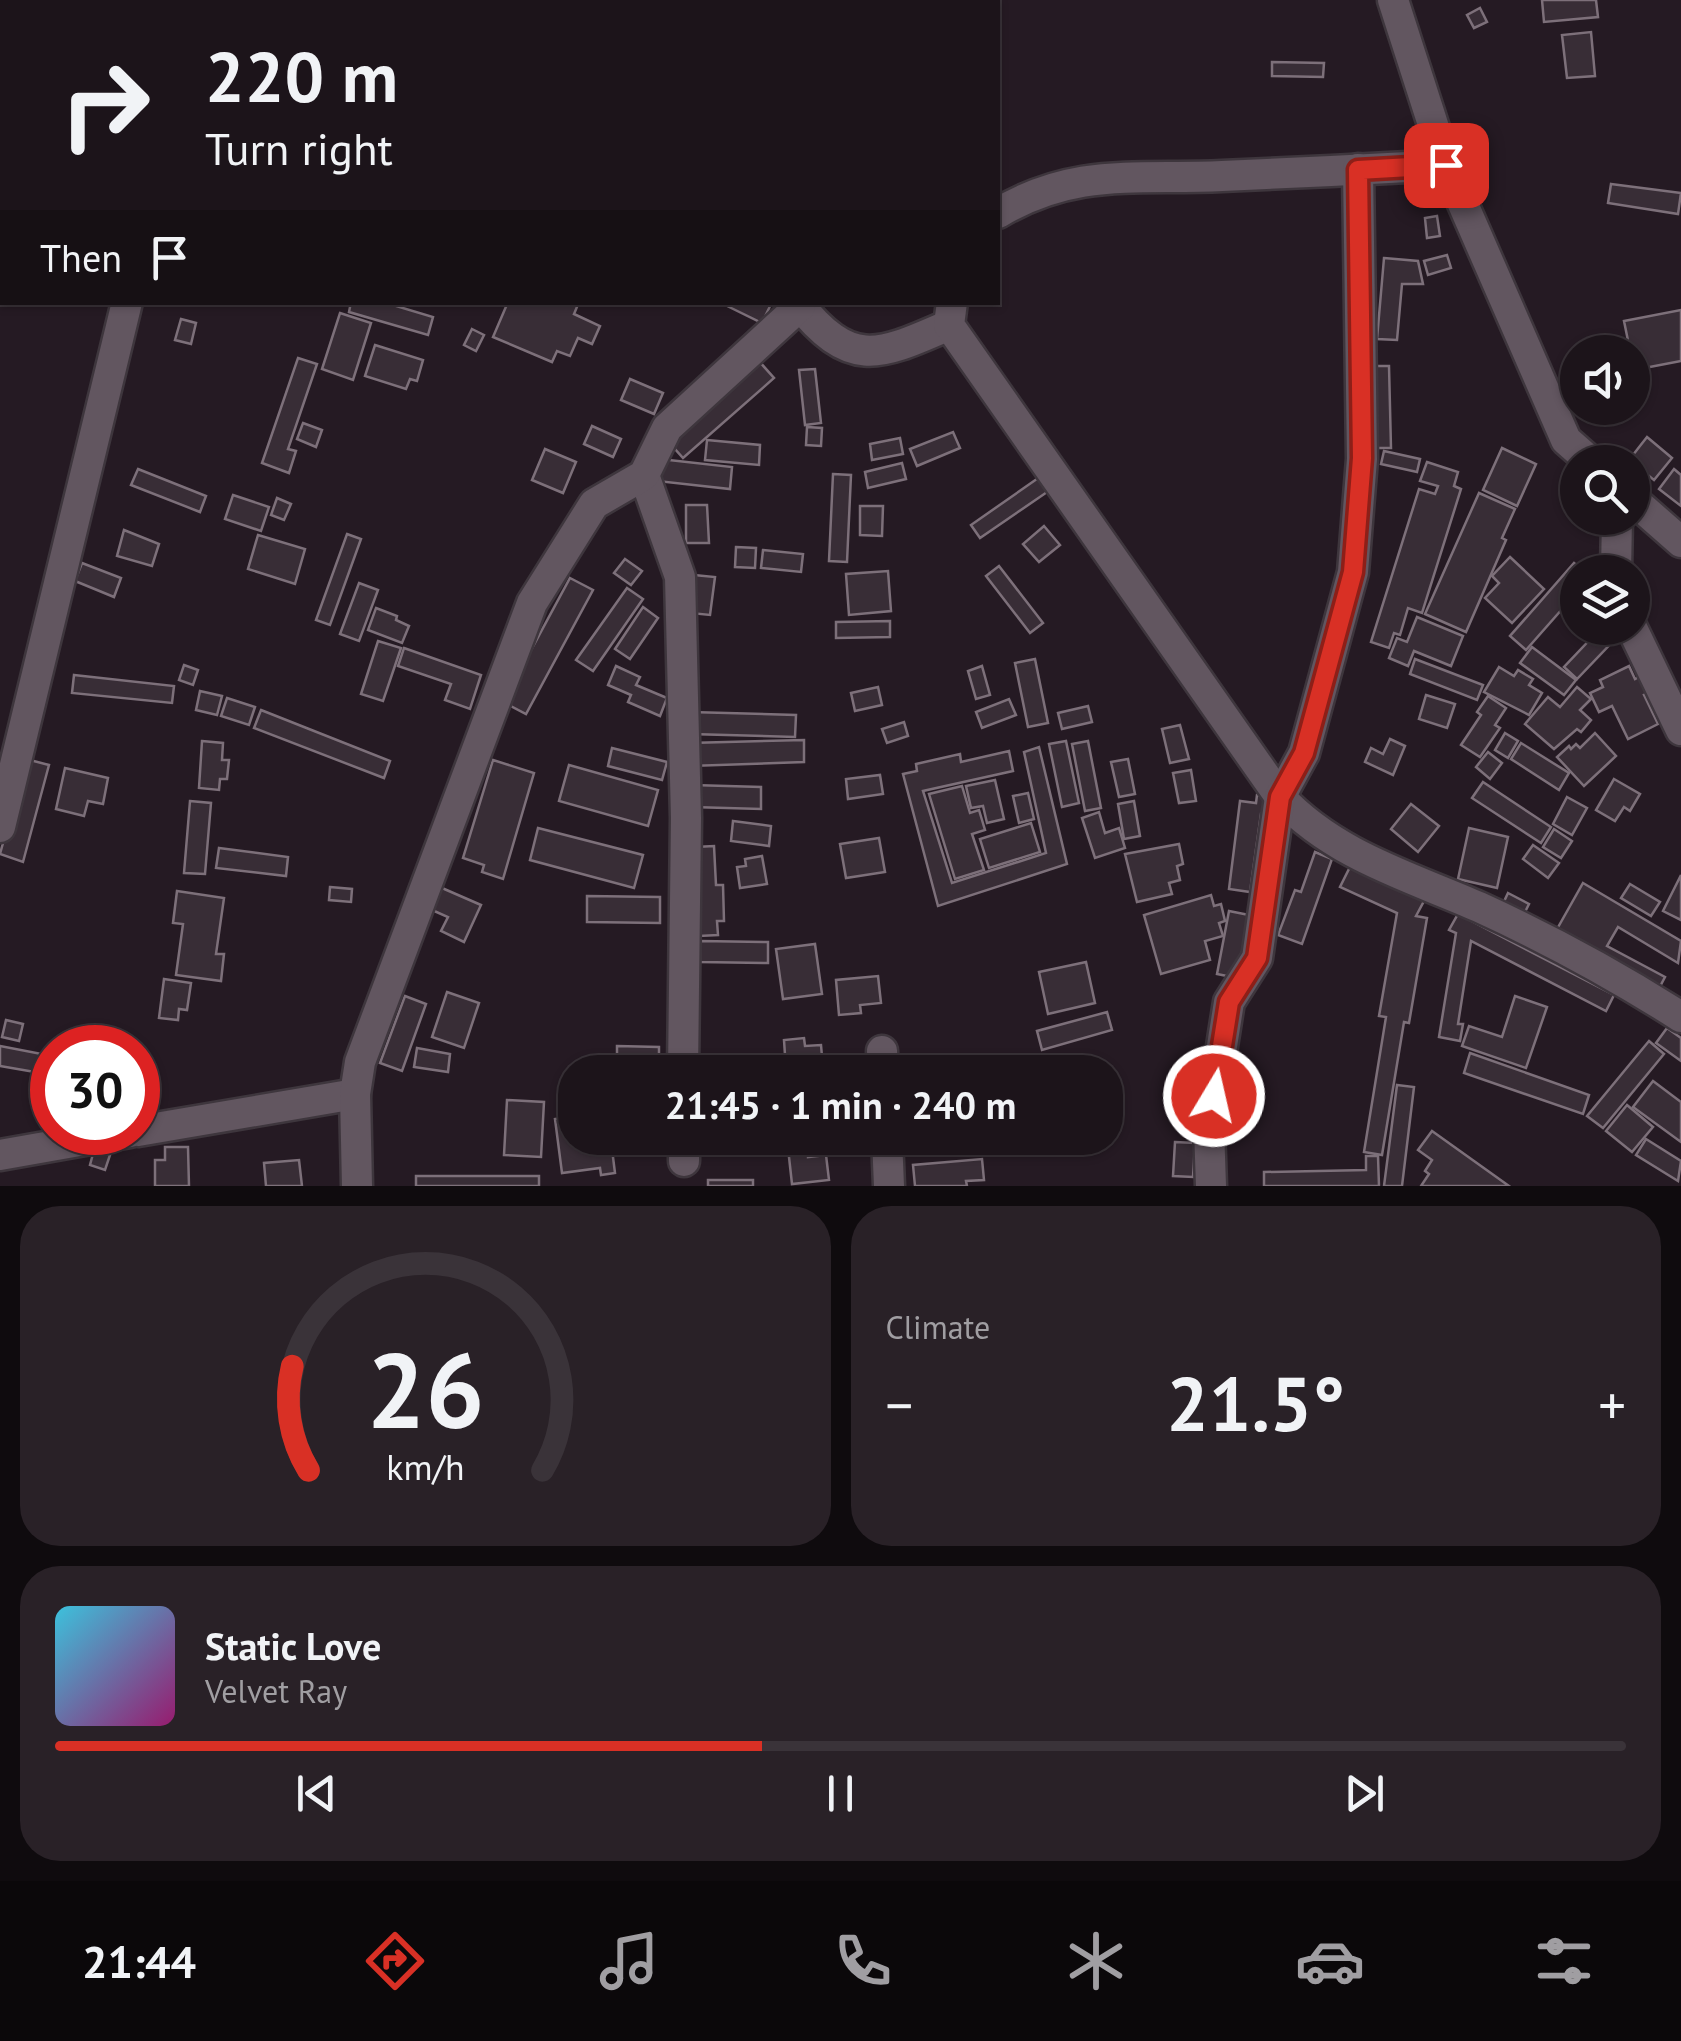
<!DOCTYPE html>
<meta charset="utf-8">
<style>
body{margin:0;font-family:"PT Sans",sans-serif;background:#292127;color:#f1f3f6;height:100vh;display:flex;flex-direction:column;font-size:38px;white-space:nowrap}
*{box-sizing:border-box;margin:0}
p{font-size:32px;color:#a09ea2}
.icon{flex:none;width:55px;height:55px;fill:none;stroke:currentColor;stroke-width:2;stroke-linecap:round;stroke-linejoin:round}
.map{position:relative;height:1186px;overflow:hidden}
.drawer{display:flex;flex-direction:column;gap:20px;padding:20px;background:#0f0b0e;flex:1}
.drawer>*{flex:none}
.banner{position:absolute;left:0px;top:0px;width:1000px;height:305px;box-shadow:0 2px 8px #0004,0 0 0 2px #3a3339;background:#1c141a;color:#f1f3f6;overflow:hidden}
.tools{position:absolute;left:1560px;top:335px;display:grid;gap:20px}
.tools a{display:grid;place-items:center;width:90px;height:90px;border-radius:50%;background:#1c141a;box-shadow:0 2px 8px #0004,0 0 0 2px #3a3339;font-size:50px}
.speed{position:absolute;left:30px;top:1025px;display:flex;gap:20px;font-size:50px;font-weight:700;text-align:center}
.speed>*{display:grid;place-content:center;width:130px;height:130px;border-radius:50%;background:#1c141a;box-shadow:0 2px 8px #0004,0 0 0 2px #3a3339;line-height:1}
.speed .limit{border:15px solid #d22;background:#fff;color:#111}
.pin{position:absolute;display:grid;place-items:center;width:85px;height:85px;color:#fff;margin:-42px;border-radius:20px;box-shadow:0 5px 15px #0006}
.me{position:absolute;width:110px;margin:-55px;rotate:9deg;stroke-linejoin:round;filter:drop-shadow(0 0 8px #0008)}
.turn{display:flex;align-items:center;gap:35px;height:210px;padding:0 40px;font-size:45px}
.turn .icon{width:130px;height:130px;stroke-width:2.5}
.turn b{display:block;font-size:70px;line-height:85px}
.then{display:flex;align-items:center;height:95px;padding:0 40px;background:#0003;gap:20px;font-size:38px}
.big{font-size:75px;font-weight:800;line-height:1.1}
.drawer .card{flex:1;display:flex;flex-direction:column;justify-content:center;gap:15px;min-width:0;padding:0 35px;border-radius:40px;background:#292127}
.drawer .dial{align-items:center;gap:0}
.dial svg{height:260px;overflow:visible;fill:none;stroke:#3a3339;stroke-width:7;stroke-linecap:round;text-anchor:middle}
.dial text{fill:#f1f3f6;stroke:none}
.song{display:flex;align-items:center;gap:30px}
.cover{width:120px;height:120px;border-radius:15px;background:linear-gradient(135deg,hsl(190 70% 55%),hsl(320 70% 35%))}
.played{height:10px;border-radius:5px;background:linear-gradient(90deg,#d93025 45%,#3a3339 45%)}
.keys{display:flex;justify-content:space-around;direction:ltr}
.heat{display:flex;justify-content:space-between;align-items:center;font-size:55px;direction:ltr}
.drawer .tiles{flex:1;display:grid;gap:20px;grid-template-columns:1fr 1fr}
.card:last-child{grid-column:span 2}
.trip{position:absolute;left:558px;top:1055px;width:565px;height:100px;border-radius:40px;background:#1c141a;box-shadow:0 2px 8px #0004,0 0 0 2px #3a3339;font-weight:800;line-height:100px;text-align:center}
.tab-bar{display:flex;height:160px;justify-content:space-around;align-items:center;background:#0b080a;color:#a09ea2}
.tab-bar .icon{width:70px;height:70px}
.tab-bar .selected{color:#d93025}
.tab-bar b{font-size:45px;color:#f1f3f6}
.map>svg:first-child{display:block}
</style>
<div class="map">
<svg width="1681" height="1186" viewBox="0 0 1681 1186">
<rect width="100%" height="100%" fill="#251a23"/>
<g fill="#382d36" stroke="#7d707a" stroke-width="2.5">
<polygon points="472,0 564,0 472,2"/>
<polygon points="1542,0 1596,0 1598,17 1544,22"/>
<polygon points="1480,8 1487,22 1474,28 1467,15"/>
<polygon points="1591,32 1595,76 1567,78 1562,35"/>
<polygon points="1272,62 1324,63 1323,77 1272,76"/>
<polygon points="1611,184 1681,193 1678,214 1608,203"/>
<polygon points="1437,216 1440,236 1427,238 1425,218"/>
<polygon points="1447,255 1451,268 1428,275 1424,261"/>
<polygon points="1384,258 1418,261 1423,284 1402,284 1397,340 1377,339"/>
<polygon points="351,302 383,302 433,317 428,335 349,312"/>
<polygon points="508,302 579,302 574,314 600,326 592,344 578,338 570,356 557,351 552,362 493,337"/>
<polygon points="719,302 772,302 762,323"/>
<polygon points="1681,310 1681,361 1634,370 1624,321"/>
<polygon points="340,313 371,323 353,380 322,369"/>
<polygon points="181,319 196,323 191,344 175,340"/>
<polygon points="472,329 484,335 476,351 464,345"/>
<polygon points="375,345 423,360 417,381 410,379 406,389 365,376"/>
<polygon points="298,358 317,364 288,449 296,451 289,473 262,463"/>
<polygon points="758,360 774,378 683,458 667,440"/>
<polygon points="1370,366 1389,366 1391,448 1372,448"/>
<polygon points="815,369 821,423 805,425 799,370"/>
<polygon points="630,379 663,393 654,414 621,400"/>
<polygon points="303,423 322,430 316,447 297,439"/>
<polygon points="592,426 621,439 613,457 584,444"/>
<polygon points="807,427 822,428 821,446 806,445"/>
<polygon points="953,432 960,448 917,466 910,449"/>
<polygon points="1647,437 1672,458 1654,480 1629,460"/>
<polygon points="900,438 903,454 872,460 870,444"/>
<polygon points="707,440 760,445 759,465 705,460"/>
<polygon points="1502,448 1536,464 1517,506 1483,490"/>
<polygon points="545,449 576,462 563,493 532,480"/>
<polygon points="1384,451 1420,459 1417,472 1381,464"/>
<polygon points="660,459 732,467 730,489 657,481"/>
<polygon points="1427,462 1458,472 1454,486 1461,489 1422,613 1408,608 1400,635 1394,633 1389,648 1371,642 1419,489 1435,494 1438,486 1420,481"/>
<polygon points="902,463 906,479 868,488 865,472"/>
<polygon points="138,469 206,496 200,512 131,485"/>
<polygon points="1674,469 1681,475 1681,506 1659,489"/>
<polygon points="833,474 851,475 847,562 829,561"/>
<polygon points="1044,474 1053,488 980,538 971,525"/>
<polygon points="1479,493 1515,509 1502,538 1506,540 1466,632 1425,614"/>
<polygon points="233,495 269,507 261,531 225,519"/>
<polygon points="277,498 291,504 284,520 271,515"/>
<polygon points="686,505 707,505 709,543 686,543"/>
<polygon points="860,506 883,506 882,536 860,535"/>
<polygon points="1044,526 1060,545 1039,562 1023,544"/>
<polygon points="124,530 159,544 152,566 117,556"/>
<polygon points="347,534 361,539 330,625 316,620"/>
<polygon points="258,535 305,549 295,584 248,569"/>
<polygon points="736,547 756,548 755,568 735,567"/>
<polygon points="763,550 803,554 801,572 761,568"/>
<polygon points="1510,557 1544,589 1512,623 1485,598 1499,583 1492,576"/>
<polygon points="625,559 642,571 631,585 614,573"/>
<polygon points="82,563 121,578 114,597 75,581"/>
<polygon points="1574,563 1585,572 1578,572 1578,591 1526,650 1510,636"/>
<polygon points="999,566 1043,623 1030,633 986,576"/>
<polygon points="888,571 891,611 849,615 846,574"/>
<polygon points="694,575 715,577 710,615 690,613"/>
<polygon points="570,578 593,590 526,714 503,702"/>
<polygon points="359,583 378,590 359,641 340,634"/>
<polygon points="627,588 643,599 593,671 576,660"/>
<polygon points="643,607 658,618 630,659 615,649"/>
<polygon points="376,608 397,616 396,620 409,626 402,643 368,630"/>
<polygon points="1417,617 1463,636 1451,666 1414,651 1408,666 1389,658 1397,638 1407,642"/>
<polygon points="890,621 890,637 836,638 836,622"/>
<polygon points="1601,628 1611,628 1619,635 1577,679 1564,667"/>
<polygon points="378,641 401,648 383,701 361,694"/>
<polygon points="1532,647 1576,680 1564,695 1520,663"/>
<polygon points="404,648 481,675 470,709 445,700 451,684 398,666"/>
<polygon points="1035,659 1048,723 1028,727 1015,663"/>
<polygon points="1415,659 1483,685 1477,700 1410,674"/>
<polygon points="184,665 198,670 193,685 179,680"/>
<polygon points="616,666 640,677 636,685 667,698 660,716 628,702 631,695 608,685"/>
<polygon points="982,666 990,695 976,699 968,671"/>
<polygon points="1629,666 1635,679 1643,675 1651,692 1644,695 1658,724 1628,739 1612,706 1599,712 1590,693 1603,687 1600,680"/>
<polygon points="1499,667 1514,676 1518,670 1533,679 1529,685 1542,693 1529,715 1484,692"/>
<polygon points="74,675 174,686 172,703 72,693"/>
<polygon points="878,687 882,705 855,711 851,693"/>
<polygon points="1577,687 1591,699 1580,710 1591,720 1581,732 1577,729 1554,749 1525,724 1548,697 1560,707"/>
<polygon points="200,691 222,696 217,715 196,710"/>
<polygon points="1426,695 1455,704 1447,728 1419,719"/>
<polygon points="1488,696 1506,708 1495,725 1500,728 1480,757 1461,745 1481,715 1477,712"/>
<polygon points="227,698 255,707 249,725 221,716"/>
<polygon points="1009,699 1016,715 982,728 976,712"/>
<polygon points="1088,706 1092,722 1062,729 1058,713"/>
<polygon points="261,710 390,761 384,778 254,728"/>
<polygon points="690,712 796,715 795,737 690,734"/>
<polygon points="904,722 908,736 887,743 882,729"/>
<polygon points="1180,725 1189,759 1170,763 1162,729"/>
<polygon points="1505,733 1518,741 1508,758 1495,750"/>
<polygon points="1595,733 1616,756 1584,786 1557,757 1569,746 1571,749 1576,744 1580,748"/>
<polygon points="1390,739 1405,746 1393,775 1365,762 1371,748 1383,754"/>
<polygon points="804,740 804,762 690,766 689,743"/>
<polygon points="202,741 223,743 222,760 229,760 227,779 220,779 219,790 199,788"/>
<polygon points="1066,741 1079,803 1062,807 1049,744"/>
<polygon points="1088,741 1101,808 1085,811 1072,744"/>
<polygon points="1521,743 1569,773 1559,790 1511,759"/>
<polygon points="1039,747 1067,864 938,906 903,774 917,771 916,764 960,754 961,762 1009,751 1013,771 923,791 952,883 1046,853 1024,752"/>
<polygon points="612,748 667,762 662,780 608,766"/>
<polygon points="1488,752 1502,763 1490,779 1476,767"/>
<polygon points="26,759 49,765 23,862 0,854"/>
<polygon points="1128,759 1135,794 1119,797 1111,762"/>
<polygon points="493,760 534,773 503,879 482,872 484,865 463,858"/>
<polygon points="569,765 658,790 648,826 559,801"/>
<polygon points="65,768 108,778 103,804 88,801 84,816 56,809"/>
<polygon points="1191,770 1196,801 1179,803 1173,773"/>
<polygon points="880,775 883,794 848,799 846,779"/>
<polygon points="1614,779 1640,794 1630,811 1624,807 1615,821 1596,810"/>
<polygon points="995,780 1004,819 987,823 983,806 971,808 966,786"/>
<polygon points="1483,782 1551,827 1541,843 1472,798"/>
<polygon points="692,785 761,787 761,809 692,807"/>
<polygon points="962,786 970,813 979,810 985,830 972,834 984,870 955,879 929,794"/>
<polygon points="1028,793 1034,819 1019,823 1013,796"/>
<polygon points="1257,795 1272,797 1270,815 1261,814 1250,892 1229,889 1240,801 1256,803"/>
<polygon points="1567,797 1587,808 1572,835 1553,824"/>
<polygon points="190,801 211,803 205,874 184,873"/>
<polygon points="1134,801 1140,836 1124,839 1118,804"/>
<polygon points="1411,804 1439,826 1418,852 1391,829"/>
<polygon points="1099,812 1105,833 1119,828 1125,848 1095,858 1082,818"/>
<polygon points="733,821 771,826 769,846 731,841"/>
<polygon points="1031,823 1040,852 989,868 980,839"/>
<polygon points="538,828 643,855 634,888 530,860"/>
<polygon points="1469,828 1508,837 1497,888 1458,879"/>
<polygon points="1554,829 1572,841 1561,858 1543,847"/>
<polygon points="879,838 885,872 846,878 840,844"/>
<polygon points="1179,844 1183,864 1177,866 1180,880 1169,883 1172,894 1137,902 1125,854"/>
<polygon points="1533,845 1559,863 1548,878 1523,859"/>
<polygon points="714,846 716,885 723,885 724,921 717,921 718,935 699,936 695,847"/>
<polygon points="219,848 288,857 286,876 216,868"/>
<polygon points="1315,852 1332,859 1302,944 1278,935 1295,890 1301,892"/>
<polygon points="762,856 767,884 740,888 737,867 746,866 745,859"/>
<polygon points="1350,867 1424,901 1416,916 1427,918 1409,1023 1404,1022 1382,1155 1364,1152 1386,1017 1379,1016 1397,913 1340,887"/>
<polygon points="1681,875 1681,920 1663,911"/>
<polygon points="1583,883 1681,941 1678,963 1618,927 1607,946 1665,977 1656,994 1552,938"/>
<polygon points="1630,884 1660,902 1651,916 1621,898"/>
<polygon points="330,887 352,889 351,902 329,900"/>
<polygon points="442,888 481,905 464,942 441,931 448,917 432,910"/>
<polygon points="177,891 224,898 216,954 224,954 221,981 176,975 183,924 173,923"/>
<polygon points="1508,893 1529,904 1521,920 1500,910"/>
<polygon points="1211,895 1214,906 1221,904 1225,921 1219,923 1223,936 1205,941 1210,960 1161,974 1144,915"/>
<polygon points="587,896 660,897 660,923 587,922"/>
<polygon points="1229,911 1249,915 1237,978 1217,974"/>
<polygon points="1458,914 1614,995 1606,1011 1471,941 1458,1024 1463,1024 1460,1041 1439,1037 1456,933 1449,930"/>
<polygon points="700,941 768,942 768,963 700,962"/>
<polygon points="815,944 822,994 783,999 776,949"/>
<polygon points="1086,962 1095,1003 1048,1014 1039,972"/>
<polygon points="878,976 881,1003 860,1005 861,1013 839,1015 836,980"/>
<polygon points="164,979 191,983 187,1010 179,1009 178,1020 159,1018"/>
<polygon points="447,992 479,1003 464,1048 432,1037"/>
<polygon points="405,996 426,1004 402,1071 380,1063"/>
<polygon points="1515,996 1547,1007 1526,1068 1462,1046 1469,1026 1502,1037"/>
<polygon points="1107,1012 1112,1030 1042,1050 1037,1031"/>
<polygon points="6,1020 23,1024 19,1041 2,1037"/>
<polygon points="1667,1028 1681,1038 1681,1061 1656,1043"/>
<polygon points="804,1038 805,1046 821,1045 823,1068 786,1070 784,1040"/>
<polygon points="1649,1041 1664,1054 1603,1128 1587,1116"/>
<polygon points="0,1046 52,1056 52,1075 0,1066"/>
<polygon points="617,1046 659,1047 659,1068 617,1067"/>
<polygon points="417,1048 450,1054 448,1072 414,1067"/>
<polygon points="1470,1053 1589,1095 1583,1114 1464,1073"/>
<polygon points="1653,1081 1681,1102 1681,1142 1633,1107"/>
<polygon points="1397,1085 1414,1087 1402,1186 1384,1186"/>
<polygon points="507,1100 544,1102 541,1157 504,1155"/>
<polygon points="1627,1105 1653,1127 1632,1152 1606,1131"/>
<polygon points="575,1116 575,1138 600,1138 601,1150 612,1149 615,1173 601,1175 600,1168 562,1173 555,1119"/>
<polygon points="1432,1131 1509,1186 1421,1186 1429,1174 1425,1171 1432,1160 1418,1150"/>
<polygon points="1646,1139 1681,1161 1678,1181 1636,1155"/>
<polygon points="1175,1142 1195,1143 1193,1177 1173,1176"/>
<polygon points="807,1146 808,1157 826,1155 829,1180 792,1184 788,1148"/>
<polygon points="165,1147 188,1147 189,1186 155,1186 155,1160 165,1160"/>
<polygon points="94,1150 110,1155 105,1170 90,1165"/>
<polygon points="1366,1156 1378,1156 1379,1186 1264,1186 1264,1172 1366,1170"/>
<polygon points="982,1159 984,1180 966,1181 967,1186 915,1186 913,1165"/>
<polygon points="299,1160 302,1186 266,1186 264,1163"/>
<rect x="416" y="1176" width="123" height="10"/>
<rect x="708" y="1180" width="45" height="6"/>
</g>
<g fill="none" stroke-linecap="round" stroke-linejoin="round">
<g stroke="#3e363d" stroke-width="35">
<g id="minor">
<polyline points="1393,0 1446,165 1566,440 1591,462"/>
<polyline points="0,18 2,18"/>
<path d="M998,213C1075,167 1137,180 1222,176C1297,173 1371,169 1446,165"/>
<path d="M797,302C851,370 878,356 949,325"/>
<path d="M952,302L949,325L1280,797C1334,855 1408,876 1479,907C1549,939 1617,976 1681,1017"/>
<polyline points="644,475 680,577 686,818 683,1072"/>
<polyline points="1632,499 1681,542"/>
<polyline points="1616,572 1617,518"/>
<polyline points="1632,628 1681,730"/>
<polyline points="0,827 127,302"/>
<polyline points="882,1051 883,1072"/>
<polyline points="138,1131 355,1094"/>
<polyline points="684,1138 684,1161"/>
<polyline points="887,1138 889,1186"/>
<polyline points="0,1155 130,1132"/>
<polyline points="357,1186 355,1094 360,1062 532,603 594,504 644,475 667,428 800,306"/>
<polyline points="1211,1186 1209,1128 1229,1002 1257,958 1280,797 1304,753 1353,572 1362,459 1358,169"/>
</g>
</g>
<use href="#minor" stroke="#625660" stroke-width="30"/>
</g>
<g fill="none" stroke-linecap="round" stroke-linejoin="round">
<g stroke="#8d1f18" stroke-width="25">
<polyline id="route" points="1214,1096 1229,1002 1257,958 1280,797 1304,753 1353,572 1362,458 1358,170 1446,165"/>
</g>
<use href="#route" stroke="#d93025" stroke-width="18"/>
</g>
</svg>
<div class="tools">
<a><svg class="icon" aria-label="sound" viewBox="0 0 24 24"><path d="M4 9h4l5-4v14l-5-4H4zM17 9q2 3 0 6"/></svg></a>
<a><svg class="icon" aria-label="search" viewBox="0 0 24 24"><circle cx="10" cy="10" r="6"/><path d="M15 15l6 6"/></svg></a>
<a><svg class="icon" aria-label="layers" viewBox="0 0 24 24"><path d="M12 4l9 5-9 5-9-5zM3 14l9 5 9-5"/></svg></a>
</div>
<div class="speed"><div class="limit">30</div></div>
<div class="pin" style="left:1446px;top:165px;background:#d93025"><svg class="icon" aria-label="arrive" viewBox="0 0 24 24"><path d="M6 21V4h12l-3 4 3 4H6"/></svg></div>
<svg class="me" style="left:1214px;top:1096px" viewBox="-20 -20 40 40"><circle r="17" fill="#d93025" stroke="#fff" stroke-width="3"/><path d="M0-11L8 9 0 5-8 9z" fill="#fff"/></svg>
<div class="trip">21:45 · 1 min · 240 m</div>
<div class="banner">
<div class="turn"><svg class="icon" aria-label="right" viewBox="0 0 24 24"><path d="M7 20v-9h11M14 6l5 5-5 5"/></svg><div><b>220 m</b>Turn right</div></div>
<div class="then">Then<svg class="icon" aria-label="arrive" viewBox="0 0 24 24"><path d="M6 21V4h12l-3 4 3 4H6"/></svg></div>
</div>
</div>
<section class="drawer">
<div class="tiles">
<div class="card dial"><svg viewBox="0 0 100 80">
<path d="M14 69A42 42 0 1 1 86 69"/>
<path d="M14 69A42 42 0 0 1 9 37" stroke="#d93025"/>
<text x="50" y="56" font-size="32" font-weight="700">26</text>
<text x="50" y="72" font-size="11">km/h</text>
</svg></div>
<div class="card"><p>Climate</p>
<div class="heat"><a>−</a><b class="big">21.5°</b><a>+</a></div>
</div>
<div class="card">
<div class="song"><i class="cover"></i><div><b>Static Love</b><p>Velvet Ray</p></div></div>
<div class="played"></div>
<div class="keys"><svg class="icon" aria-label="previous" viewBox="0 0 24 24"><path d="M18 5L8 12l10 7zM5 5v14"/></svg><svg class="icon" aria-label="pause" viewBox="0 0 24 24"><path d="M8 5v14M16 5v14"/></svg><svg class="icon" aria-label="next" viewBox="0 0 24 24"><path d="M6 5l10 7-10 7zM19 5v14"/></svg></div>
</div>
</div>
</section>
<nav class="tab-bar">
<b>21:44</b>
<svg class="icon selected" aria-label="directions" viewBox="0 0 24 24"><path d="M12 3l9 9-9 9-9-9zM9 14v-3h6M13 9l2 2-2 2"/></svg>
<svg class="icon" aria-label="music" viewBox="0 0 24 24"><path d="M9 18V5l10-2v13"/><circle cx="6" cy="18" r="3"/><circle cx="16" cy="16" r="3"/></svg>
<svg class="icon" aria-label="phone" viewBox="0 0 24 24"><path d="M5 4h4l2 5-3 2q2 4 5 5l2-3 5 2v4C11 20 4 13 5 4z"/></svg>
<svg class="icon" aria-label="climate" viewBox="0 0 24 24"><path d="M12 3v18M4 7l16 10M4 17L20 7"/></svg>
<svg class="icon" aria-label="car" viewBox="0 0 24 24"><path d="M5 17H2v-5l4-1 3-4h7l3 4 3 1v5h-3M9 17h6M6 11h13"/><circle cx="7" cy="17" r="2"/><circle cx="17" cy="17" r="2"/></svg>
<svg class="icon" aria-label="filters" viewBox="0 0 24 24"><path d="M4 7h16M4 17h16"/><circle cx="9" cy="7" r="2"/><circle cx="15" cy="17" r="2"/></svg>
</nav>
